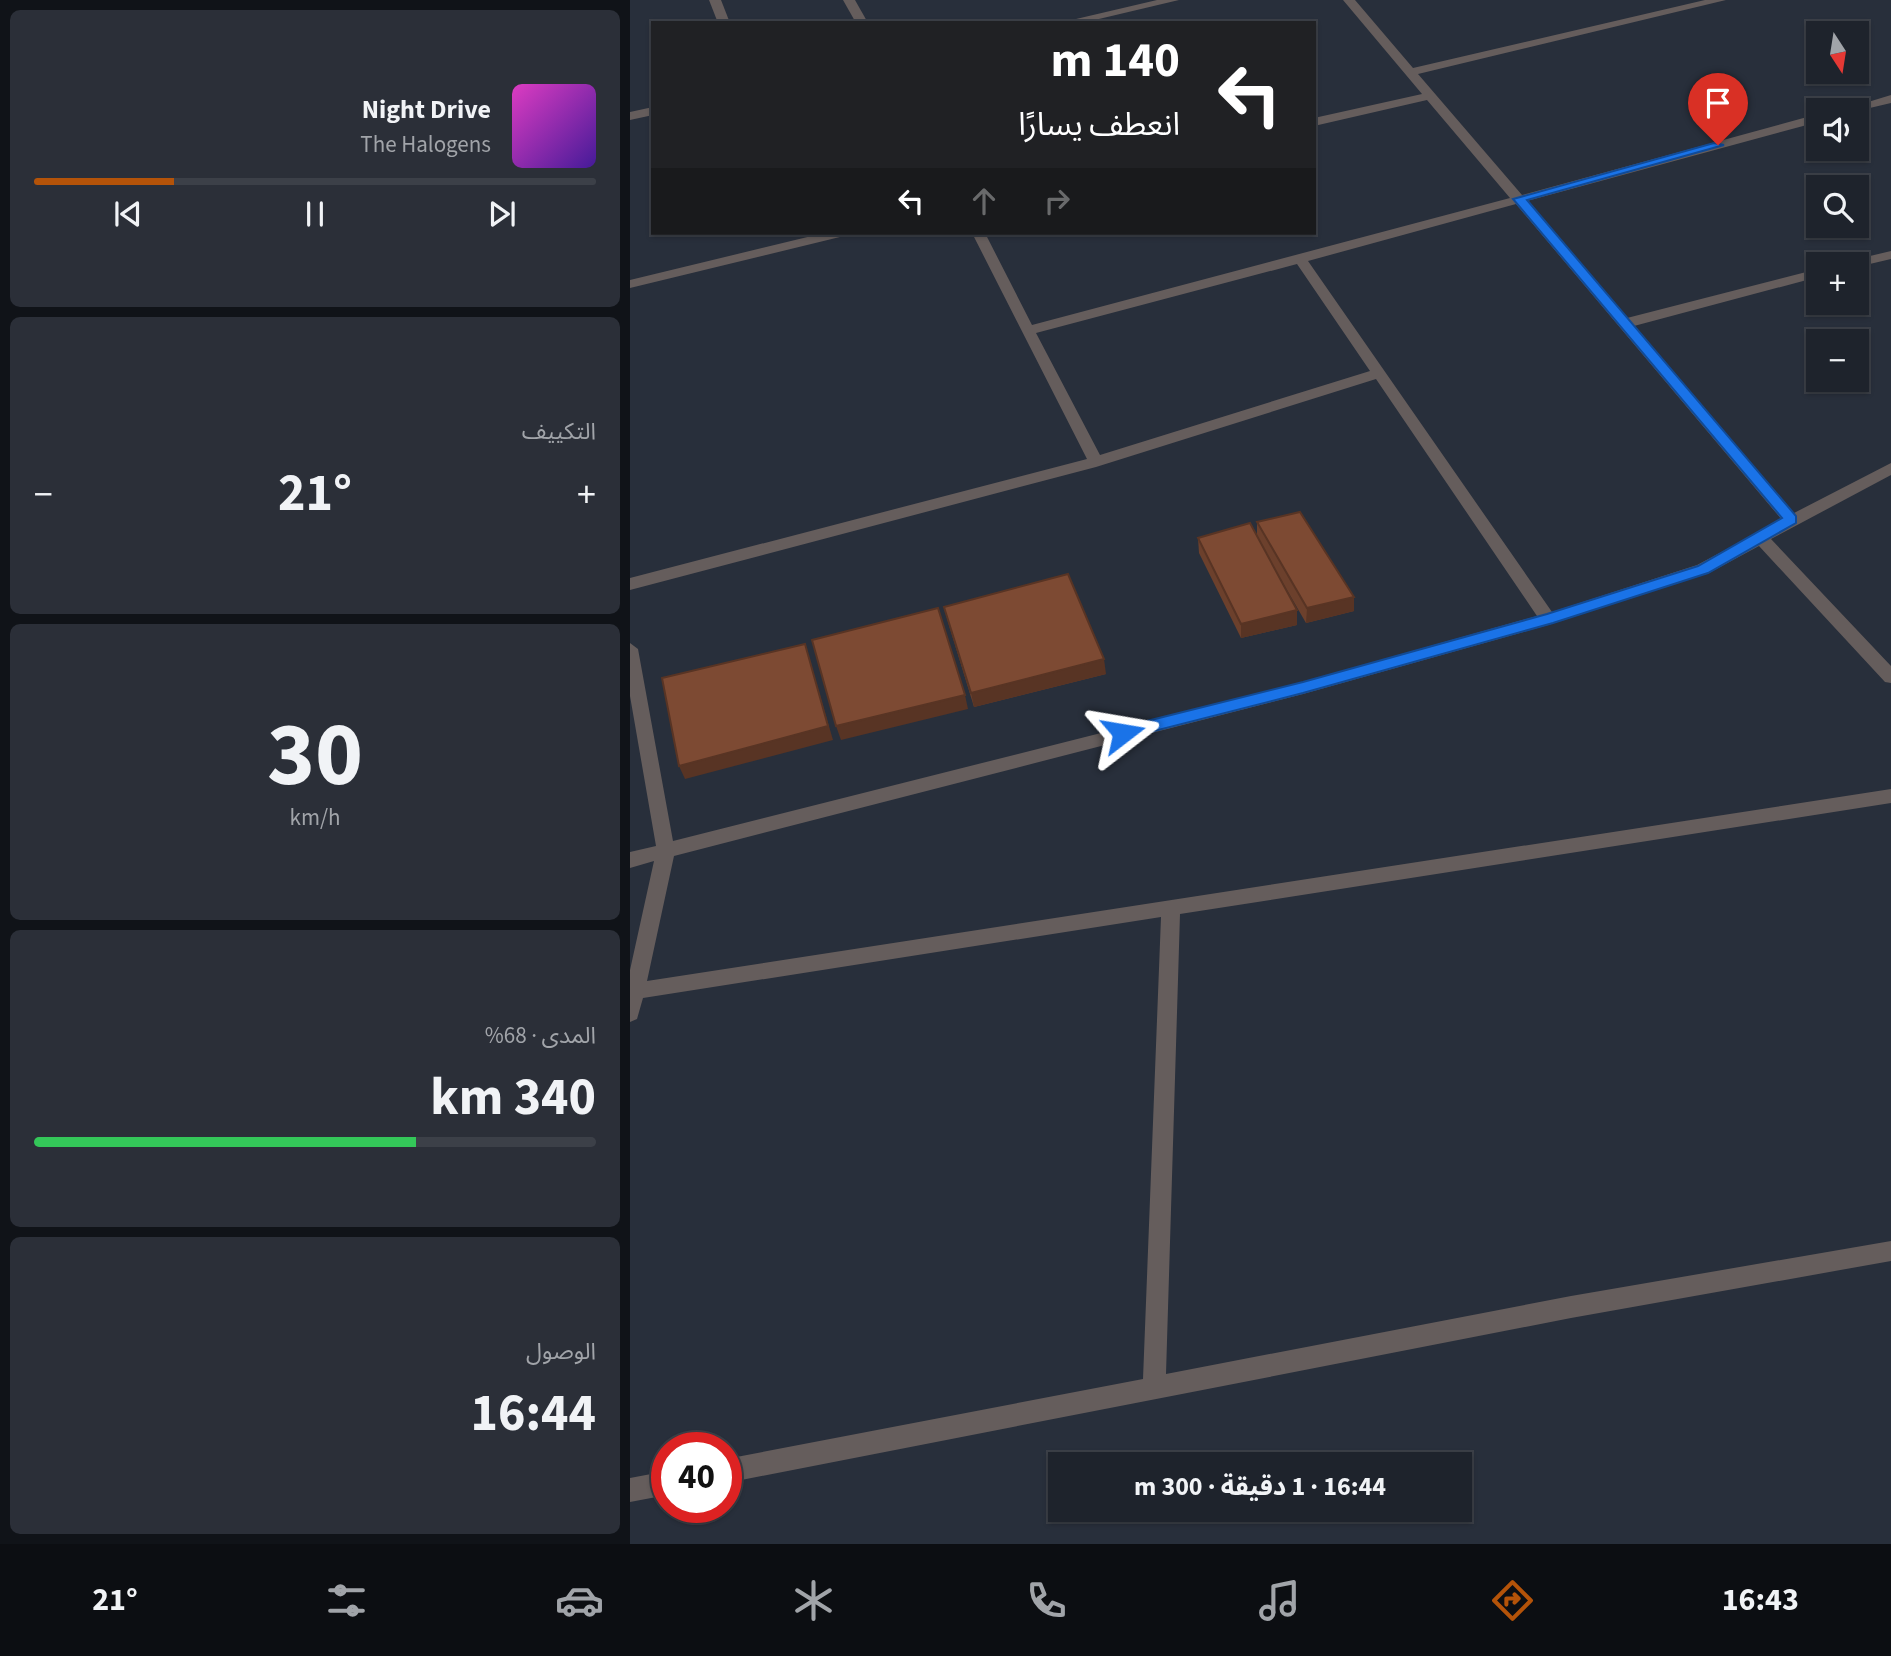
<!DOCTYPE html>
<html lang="ar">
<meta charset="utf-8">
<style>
body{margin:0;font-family:"Source Sans 3","Noto Sans Arabic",sans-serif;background:#2b2f38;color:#f1f3f6;direction:rtl;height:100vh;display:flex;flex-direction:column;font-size:26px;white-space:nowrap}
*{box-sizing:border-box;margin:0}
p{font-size:23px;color:#a1a4a9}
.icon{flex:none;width:38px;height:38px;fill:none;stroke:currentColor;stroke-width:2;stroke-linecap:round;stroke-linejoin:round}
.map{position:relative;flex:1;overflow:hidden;direction:ltr}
.sheet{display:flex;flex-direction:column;gap:10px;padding:10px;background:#101318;width:630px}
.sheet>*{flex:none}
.guide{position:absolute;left:21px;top:21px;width:665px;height:214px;border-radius:0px;box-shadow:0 2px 5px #0004,0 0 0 2px #3c4048;direction:rtl;background:#202124;color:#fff;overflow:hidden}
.needle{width:46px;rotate:168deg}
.fabs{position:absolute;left:1176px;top:21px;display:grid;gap:14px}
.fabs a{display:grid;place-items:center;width:63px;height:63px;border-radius:0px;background:#1e232c;box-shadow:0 2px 5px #0004,0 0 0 2px #3c4048;font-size:35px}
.speed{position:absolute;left:21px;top:1432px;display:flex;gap:14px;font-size:35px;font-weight:700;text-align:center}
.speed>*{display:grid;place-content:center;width:91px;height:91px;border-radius:50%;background:#1e232c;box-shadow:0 2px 5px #0004,0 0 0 2px #3c4048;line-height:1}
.speed .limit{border:10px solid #d22;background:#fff;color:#111}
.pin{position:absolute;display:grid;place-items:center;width:60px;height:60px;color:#fff;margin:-72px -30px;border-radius:50% 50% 50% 0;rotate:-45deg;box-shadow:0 0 7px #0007}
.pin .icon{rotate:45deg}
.me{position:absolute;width:77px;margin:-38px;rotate:76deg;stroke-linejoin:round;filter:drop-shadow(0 0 5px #0008)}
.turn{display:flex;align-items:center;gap:24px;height:147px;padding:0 21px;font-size:32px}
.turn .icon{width:91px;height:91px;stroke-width:2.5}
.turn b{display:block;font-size:49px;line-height:60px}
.lanes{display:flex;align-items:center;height:66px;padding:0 21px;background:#0003;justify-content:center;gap:35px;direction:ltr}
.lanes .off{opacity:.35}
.big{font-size:52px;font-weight:700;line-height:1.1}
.sheet .card{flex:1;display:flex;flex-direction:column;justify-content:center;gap:10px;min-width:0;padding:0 24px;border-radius:10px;background:#2b2f38}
.sheet .dial{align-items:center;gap:0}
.dial b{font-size:91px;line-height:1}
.song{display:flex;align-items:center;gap:21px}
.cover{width:84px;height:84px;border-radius:10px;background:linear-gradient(135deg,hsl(310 70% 55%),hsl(260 70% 35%))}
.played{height:7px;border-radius:4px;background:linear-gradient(90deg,#b45309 25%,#3c4048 25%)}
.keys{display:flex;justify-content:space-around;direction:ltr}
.heat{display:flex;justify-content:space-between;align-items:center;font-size:38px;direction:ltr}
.charge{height:10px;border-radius:5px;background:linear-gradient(90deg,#34c759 68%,#3c4048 0)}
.trip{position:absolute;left:418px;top:1452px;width:424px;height:70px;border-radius:0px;background:#1e232c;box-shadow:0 2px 5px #0004,0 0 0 2px #3c4048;font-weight:700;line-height:70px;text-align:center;direction:rtl}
.tabs{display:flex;height:112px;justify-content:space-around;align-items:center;background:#0c0e12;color:#a1a4a9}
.tabs .icon{width:49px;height:49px}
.tabs .selected{color:#b45309}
.tabs b{font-size:32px;color:#f1f3f6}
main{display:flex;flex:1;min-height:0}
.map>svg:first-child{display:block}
</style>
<main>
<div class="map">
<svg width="1261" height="1544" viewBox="0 0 1261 1544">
<rect width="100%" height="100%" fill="#282f3b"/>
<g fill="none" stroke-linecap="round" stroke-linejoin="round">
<g fill="#655d5c" fill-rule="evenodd">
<polygon points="79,0 91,0 100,23 88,23"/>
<polygon points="213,0 225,0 238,23 226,23"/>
<polygon points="527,0 549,0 452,23 429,23"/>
<path d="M713,0H725L783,68L1075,0H1096L788,74L892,195L1188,114V122L897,201L997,318L1188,269V277L1004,326L1164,513L1261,463V475L1141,539L1261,666V683L1255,682L1129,546L1079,573L918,625L673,694L44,856L17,981L1261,789V803L550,914L536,1374L941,1296L1261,1241V1261L941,1318L96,1483V1459L513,1379L531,917L13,998L7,1019L0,1022V970L24,861L0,868V852L26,846L0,696V643L8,649L43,841L673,682L907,616L746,379L466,467L0,590V578L457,459L342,233H355L402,325L880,198L797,100L684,126V118L792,94ZM886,204L1152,520L1067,565L922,612L678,261ZM667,264L740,371L470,455L406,333Z"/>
<polygon points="1261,95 1261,103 1227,111 1212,110"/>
<polygon points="23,107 23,115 0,120 0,112"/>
<polygon points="194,233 216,233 214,236 0,288 0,280"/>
<polygon points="1261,251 1261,259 1227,267 1227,264 1217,264 1219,261"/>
<polygon points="37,1471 37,1495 0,1502 0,1478"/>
</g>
</g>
<g fill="#6c402c">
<polygon points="627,522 724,611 676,623 639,559 667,625 611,638 569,553 568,538 627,535"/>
<polygon points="314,607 476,674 344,707 318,622"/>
</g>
<g fill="#583424">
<polygon points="724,597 724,611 676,623 677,608"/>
<polygon points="667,610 667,625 611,638 611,624"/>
<polygon points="175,644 203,740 55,779 49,766"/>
<polygon points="474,659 476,674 344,707 341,693"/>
<polygon points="335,695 338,709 211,740 206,726"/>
</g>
<g fill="#7d4a33" stroke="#583424" stroke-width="2">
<polygon points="670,512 724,597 677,608 627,522"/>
<polygon points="620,523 667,610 611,624 568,538"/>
<polygon points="438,574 474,659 341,693 314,607"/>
<polygon points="308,608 335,695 206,726 182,640"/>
<polygon points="175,644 198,726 49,766 32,678"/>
</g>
<polygon fill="#1a73e8" stroke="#114b97" stroke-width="2" points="1084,143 1094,145 897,200 1166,516 1166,523 1078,573 923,623 673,693 493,739 487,738 485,733 493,727 673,682 917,614 1068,566 1152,518 883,199"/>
</svg>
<div class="fabs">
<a><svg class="needle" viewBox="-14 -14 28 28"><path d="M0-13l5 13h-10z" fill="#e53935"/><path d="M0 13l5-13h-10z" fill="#a1a4a9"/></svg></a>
<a><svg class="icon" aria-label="sound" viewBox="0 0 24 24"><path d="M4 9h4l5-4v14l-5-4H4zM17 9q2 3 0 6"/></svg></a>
<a><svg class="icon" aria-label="search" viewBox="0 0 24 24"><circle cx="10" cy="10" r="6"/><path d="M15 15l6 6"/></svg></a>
<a>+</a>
<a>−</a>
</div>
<div class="speed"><div class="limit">40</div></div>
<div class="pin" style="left:1088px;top:145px;background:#d93025"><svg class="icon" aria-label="arrive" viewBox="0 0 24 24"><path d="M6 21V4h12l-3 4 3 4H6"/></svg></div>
<svg class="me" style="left:493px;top:733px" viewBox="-20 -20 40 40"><path d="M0-17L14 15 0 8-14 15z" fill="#1a73e8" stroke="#fff" stroke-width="4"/></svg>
<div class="trip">16:44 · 1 دقيقة · 300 m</div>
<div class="guide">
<div class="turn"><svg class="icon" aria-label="left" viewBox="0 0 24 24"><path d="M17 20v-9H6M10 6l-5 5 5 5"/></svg><div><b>140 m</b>انعطف يسارًا</div></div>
<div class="lanes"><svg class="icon" aria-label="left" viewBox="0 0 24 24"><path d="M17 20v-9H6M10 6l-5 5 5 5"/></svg><svg class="icon off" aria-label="ahead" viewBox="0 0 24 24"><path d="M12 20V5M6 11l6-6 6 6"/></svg><svg class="icon off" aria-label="right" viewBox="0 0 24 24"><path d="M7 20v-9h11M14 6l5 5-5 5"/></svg></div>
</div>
</div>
<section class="sheet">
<div class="card">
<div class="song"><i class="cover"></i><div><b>Night Drive</b><p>The Halogens</p></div></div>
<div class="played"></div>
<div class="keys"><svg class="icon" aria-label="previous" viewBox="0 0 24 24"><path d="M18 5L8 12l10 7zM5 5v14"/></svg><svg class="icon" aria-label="pause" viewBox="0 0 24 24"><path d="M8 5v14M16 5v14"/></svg><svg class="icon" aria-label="next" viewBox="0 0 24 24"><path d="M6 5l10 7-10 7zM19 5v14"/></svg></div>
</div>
<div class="card"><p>التكييف</p>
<div class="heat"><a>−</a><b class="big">21°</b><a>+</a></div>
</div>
<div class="card dial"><b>30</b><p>km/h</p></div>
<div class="card"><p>المدى · 68%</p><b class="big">340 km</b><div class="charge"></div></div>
<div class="card"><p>الوصول</p><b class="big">16:44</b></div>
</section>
</main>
<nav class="tabs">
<b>16:43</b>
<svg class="icon selected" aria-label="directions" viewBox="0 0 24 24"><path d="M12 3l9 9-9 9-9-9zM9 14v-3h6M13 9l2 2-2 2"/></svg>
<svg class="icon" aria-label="music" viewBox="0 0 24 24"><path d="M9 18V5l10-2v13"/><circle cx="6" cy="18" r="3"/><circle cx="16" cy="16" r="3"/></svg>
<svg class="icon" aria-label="phone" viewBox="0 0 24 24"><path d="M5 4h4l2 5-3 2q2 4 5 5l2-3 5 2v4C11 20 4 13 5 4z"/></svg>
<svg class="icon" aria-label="climate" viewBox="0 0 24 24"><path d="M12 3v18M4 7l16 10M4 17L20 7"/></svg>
<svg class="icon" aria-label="car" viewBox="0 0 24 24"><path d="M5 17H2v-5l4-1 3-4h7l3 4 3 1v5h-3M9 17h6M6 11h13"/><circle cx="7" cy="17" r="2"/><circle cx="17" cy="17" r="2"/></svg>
<svg class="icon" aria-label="filters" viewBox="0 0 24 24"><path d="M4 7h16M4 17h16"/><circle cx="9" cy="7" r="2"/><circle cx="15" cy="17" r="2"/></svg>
<b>21°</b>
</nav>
